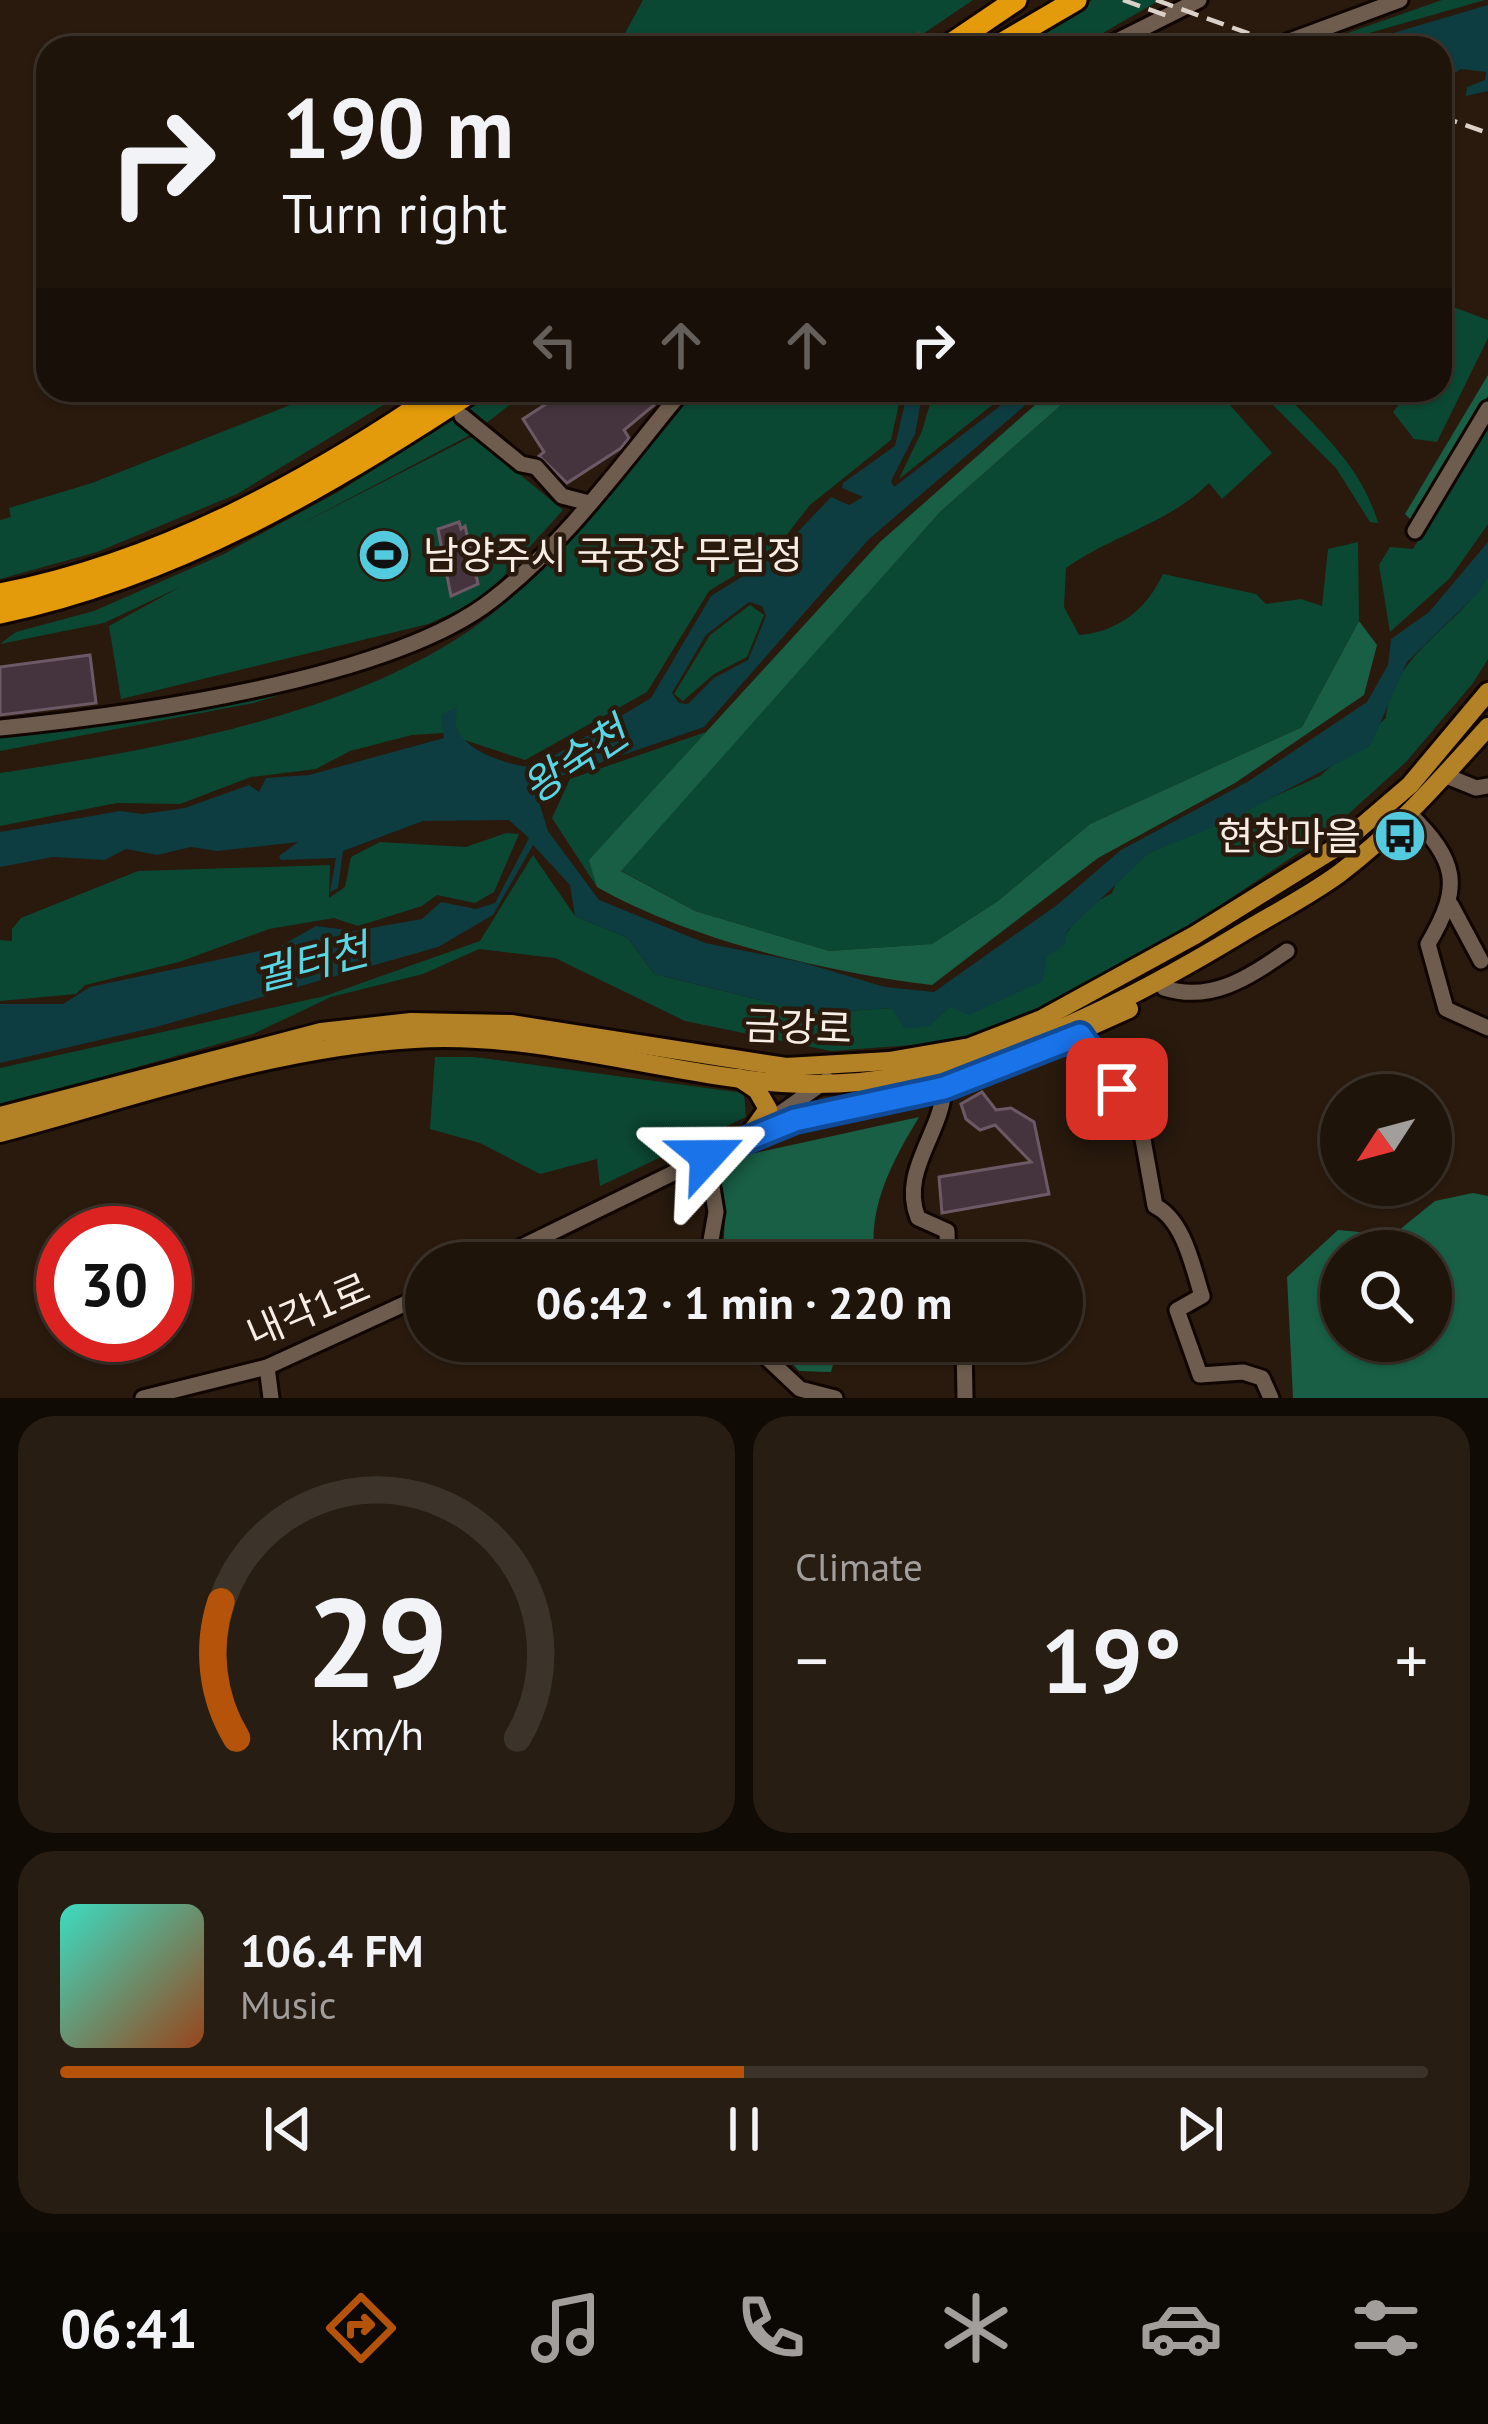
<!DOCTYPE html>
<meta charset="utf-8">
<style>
body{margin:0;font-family:"PT Sans","Noto Sans KR",sans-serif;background:#271d13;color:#f1f3f6;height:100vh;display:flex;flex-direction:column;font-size:45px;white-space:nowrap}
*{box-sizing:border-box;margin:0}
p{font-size:39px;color:#a19e9c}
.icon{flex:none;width:66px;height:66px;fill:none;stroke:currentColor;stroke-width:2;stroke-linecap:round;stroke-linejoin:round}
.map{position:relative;height:1398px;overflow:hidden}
.sheet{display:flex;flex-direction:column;gap:18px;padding:18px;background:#110b06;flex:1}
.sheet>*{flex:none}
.banner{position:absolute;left:36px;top:36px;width:1416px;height:366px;border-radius:36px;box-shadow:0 3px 9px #0004,0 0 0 3px #3c332b;background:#1f140a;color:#f1f3f6;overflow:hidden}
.needle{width:78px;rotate:234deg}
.buttons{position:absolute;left:1320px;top:1074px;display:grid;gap:24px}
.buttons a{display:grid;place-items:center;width:132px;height:132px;border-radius:50%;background:#1f140a;box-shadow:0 3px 9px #0004,0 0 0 3px #3c332b;font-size:60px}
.speed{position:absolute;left:36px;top:1206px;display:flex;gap:24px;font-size:60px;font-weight:700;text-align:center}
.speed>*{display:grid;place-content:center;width:156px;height:156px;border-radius:50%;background:#1f140a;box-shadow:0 3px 9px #0004,0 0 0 3px #3c332b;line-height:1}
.speed .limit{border:18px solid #d22;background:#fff;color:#111}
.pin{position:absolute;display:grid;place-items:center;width:102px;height:102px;color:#fff;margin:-51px;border-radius:24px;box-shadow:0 6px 18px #0006}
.me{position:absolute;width:132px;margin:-66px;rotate:66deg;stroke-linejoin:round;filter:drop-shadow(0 0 9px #0008)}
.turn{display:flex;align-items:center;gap:42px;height:252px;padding:0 48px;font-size:54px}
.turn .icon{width:156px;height:156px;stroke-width:2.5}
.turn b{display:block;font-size:84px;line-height:102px}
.lanes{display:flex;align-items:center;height:114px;padding:0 48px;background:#0003;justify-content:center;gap:60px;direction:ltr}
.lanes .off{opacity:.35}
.big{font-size:90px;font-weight:600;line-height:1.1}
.sheet .tile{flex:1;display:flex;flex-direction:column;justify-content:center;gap:18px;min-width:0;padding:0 42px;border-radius:36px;background:#271d13}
.sheet .dial{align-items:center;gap:0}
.dial svg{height:312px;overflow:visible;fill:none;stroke:#3c332b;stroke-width:7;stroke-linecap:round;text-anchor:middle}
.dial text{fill:#f1f3f6;stroke:none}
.song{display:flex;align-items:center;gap:36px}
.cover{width:144px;height:144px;border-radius:18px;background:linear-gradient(135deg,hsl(170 70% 55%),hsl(20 70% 35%))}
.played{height:12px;border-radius:6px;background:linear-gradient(90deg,#b45309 50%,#3c332b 50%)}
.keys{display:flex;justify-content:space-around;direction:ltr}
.heat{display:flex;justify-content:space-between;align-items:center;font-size:66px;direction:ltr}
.sheet .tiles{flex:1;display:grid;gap:18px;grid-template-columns:1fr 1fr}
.tile:last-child{grid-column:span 2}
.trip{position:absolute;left:405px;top:1242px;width:678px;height:120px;border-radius:60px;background:#1f140a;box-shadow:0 3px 9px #0004,0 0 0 3px #3c332b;font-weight:600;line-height:120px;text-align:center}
.dock{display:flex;height:192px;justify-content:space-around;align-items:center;background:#0c0804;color:#a19e9c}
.dock .icon{width:84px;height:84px}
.dock .active{color:#b45309}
.dock b{font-size:54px;color:#f1f3f6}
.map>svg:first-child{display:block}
</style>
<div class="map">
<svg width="1488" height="1398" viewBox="0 0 1488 1398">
<rect width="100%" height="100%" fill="#291a0d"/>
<g fill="#0b4833">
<polygon points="643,0 973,0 902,48 617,48"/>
<polygon points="1092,0 1160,0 1077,48 1014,48"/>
<polygon points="1442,0 1485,0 1369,33 1346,48 1305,48"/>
<polygon points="1448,305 1488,320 1488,338 1437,442 1414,439 1393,412 1410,390 1440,390 1440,307"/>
<polygon points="313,390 408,390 237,494 97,552 0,579 0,520 11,517 9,508 92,483 290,405"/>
<polygon points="496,390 529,390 472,434 293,528 473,436 563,510 482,600 428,624 121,699 109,626 180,587 104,623 0,644 16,632 94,611 222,555 340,491"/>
<path d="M693,390H902L891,440L810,505L774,551L709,591L647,692L525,760L443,733L412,735L350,751L316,769L251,777L180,804L117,803L0,826V773C153,750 358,715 484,620C566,558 628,468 693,390Z"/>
<polygon points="934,390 1011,390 899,479 922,431"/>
<path d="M1078,390H1217L1272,453L1222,499L1209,483C1168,524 1112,535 1066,568L1064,607L1079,635C1118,632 1147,609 1163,574L1256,594L1266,604L1301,599L1322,606L1328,549L1358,542L1359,621L1302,727L1090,824L998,901L932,944L829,951L695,911L620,870L940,512Z"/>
<path d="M1258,390H1281C1320,431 1362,467 1378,523L1370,522L1336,468Z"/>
<polygon points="1488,426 1488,524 1450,578 1390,632 1379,565 1390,547 1413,549"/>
<path d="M1488,576V659L1473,683L1406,762L1325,835L1188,927L1033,1012L967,1041L831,1051L685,1021L555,958L479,949L423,974L331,997L253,1034L0,1106V1068L325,996L480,941L533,855L575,916L628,938L654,974L815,1013L892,1008L928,1026L950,1007L1047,956L1089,906L1112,893L1119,876L1149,853L1320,776L1386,718C1392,653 1458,628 1488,576Z"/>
<polygon points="750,605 764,615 747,657 714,674 683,701 674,694 710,635"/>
<polygon points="338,676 254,703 0,751 0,735 145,719"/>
<polygon points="706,732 590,860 597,887 552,818 570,779"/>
<polygon points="506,833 519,834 494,892 475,903 437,895 422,906 358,926 334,918 269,929 179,962 85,985 76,994 0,1001 0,940 12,941 12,929 21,918 138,871 330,865 329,898 345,887 351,857 380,842 466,847"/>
<polygon points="435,1057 474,1057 744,1093 746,1117 600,1186 597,1159 540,1174 480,1143 430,1129"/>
</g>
<g fill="#185f45" fill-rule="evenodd">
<polygon points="1488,375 1488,396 1413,522 1405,514"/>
<path d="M1052,390H1078L940,512L621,871L695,911L829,951L932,944L998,901L1090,824L1302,727L1359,621L1377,645L1364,695L1235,783L1098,858L932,985C826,972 690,940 597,887L589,860L880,542Z"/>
<path d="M919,1117C893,1160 865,1211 876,1263H723L725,1213L719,1161Z"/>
<path d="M1473,1193L1488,1196V1398H1293L1287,1277L1338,1230L1393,1235L1435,1201ZM1431,1251V1341H1341V1251Z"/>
<polygon points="772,1341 839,1341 831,1372 799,1371"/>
</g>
<g fill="#0d3c41" fill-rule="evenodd">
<polygon points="1488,5 1488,91 1466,96 1467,87 1485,80 1486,72 1461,69 1445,79 1440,77 1440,48 1375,48 1376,38"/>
<path d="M908,390H923L915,434L891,481L894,487L1021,390H1043L869,539L704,727L544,782L538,799L548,831L599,900L705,943L801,962L885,987L934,992L1057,905L1121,850L1249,781L1367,702L1388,665L1391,639L1429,612L1488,542V576L1479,592L1407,662L1370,746L1228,821L1149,853L1067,931L1064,946L1047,956L1043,981L969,1015L950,1007L929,1026L905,1029L892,1008L814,1013L654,974L628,938L575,916L570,885L533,845L493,915L438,947L156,1027L0,1063V1004H63L90,987L279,947L316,926L354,931L422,919L441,902L476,909L495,903L529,838L509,820L423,821L343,851L338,888L330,892L336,858L281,860L279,856L298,842L217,851L191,847L157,855L126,849L105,860L53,857L0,867V832L120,811L143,814L185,808L249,785L259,792L266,778L309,775L444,738L441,715L456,707C458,713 455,719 456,725C462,752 513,767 535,767L651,698L711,596L775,556L831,497L849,505L863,497L842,488L843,483L895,446ZM749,602L762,606L766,616L748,660L714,678L688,704L679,703L672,693L706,635Z"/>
</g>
<g fill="#45333e" stroke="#6d5966" stroke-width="3">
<polygon points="537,390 652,390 659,401 624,430 629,438 621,448 567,483 539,456 544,452 523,419 546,404"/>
<polygon points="459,522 461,529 465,526 478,584 451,596 438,529"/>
<polygon points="90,655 96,703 0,715 0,667"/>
<polygon points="982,1092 996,1110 1011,1108 1034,1122 1049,1194 942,1213 939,1177 1031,1162 995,1125 980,1130 966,1119 961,1104"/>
</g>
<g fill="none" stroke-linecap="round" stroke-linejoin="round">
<polyline stroke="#483a2d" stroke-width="15" stroke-dasharray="15 8" stroke-linecap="butt" points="913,35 922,48"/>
<g stroke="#110500" stroke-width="21">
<g id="minor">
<polyline points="1103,48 1199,0"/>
<polyline points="1271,48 1400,0"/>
<polyline points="462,416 521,464 536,467 562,496 589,503"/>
<polyline points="1415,531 1488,409"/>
<path d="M0,728C130,715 390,680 492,600C566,543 624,461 683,390"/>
<polyline points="1444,775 1476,788 1488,786"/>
<path d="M1409,813C1457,861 1463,885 1428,944L1446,1009L1488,1028"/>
<polyline points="1451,905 1481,961"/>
<path d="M1164,988C1212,1003 1249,977 1287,951"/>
<path d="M1080,1035L1139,1117L1155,1206C1184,1220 1193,1268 1202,1296L1177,1310L1200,1375L1243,1372L1262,1378L1271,1398"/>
<path d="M944,1087C943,1132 899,1171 918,1218L947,1231L948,1263"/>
<polyline points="707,1156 716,1212 707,1263"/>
<polyline points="489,1263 747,1137 827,1080"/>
<polyline points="749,1341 800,1389 835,1398"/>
<polyline points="964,1341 965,1398"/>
<polyline points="267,1367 271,1398"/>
<polyline points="143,1398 267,1367 426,1294"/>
</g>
</g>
<g stroke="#110500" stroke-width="24">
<g id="major">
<polyline points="739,1078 757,1090 768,1109 750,1134"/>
<polyline points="0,1116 321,1032 411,1022 511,1024 786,1067 889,1061 970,1047 1042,1019 1195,935 1340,845 1410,785 1488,692"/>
<path d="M0,1133C135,1097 274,1047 414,1039C538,1031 660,1074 782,1083C949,1094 1101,1018 1240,934C1273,914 1309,896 1340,873C1396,831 1442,778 1488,727"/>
<polyline points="747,1137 859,1103 977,1077 1129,1009"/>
</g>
</g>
<g stroke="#110500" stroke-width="27">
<g id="highway">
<polyline points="945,48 1016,0"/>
<polyline points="994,48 1076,0"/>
<path d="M0,594C160,563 310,482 443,390"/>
<path d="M0,613C175,576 326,488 474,390"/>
</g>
</g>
<use href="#minor" stroke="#6e5d4e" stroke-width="15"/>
<use href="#major" stroke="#b48226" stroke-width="18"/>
<use href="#highway" stroke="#e39a0b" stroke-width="21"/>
<g stroke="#dcd1c8" stroke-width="4.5" stroke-dasharray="18 9" stroke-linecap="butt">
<polyline points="1123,0 1168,16"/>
<polyline points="1156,0 1289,48"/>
<polyline points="1440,116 1488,133"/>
</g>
</g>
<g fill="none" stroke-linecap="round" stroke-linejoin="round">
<g stroke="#114b97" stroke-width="30">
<polyline id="route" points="707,1156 795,1120 944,1088 1080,1035 1117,1089"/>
</g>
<use href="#route" stroke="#1a73e8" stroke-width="21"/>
</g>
<defs>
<g id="stadium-disc" transform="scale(2.7)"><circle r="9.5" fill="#54cade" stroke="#291a0d"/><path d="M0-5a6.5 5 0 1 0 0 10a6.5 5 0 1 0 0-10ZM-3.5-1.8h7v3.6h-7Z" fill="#111"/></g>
<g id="bus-disc" transform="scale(2.7)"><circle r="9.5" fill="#54cade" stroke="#291a0d"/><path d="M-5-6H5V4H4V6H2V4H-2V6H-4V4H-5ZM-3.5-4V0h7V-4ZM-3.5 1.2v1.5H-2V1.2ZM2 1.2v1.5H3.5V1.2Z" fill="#111"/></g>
</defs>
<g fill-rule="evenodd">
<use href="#stadium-disc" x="384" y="555"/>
<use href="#bus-disc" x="1400" y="836"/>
</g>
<g text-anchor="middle" stroke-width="9" stroke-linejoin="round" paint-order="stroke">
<g font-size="39" fill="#f8ede5" stroke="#291a0d" text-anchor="start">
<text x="423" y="569">남양주시 국궁장 무림정</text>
<text x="1361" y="850" text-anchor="end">현창마을</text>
</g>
<g font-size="39" fill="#f8ede5" stroke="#291a0d">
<text transform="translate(798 1027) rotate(2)" y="14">금강로</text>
<text transform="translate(308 1310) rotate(-23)" y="14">내각1로</text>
</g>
<g font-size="42" font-style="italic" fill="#57d6e5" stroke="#291a0d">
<text transform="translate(575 760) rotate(-34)" y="15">왕숙천</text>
<text transform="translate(311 962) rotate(-14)" y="15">궐터천</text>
</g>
</g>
</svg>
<div class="buttons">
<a><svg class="needle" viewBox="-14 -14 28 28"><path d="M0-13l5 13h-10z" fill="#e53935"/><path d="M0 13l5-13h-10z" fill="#a19e9c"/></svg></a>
<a><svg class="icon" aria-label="search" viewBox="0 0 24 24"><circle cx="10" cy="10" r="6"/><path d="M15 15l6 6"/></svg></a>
</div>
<div class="speed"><div class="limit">30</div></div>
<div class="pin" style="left:1117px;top:1089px;background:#d93025"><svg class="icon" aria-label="arrive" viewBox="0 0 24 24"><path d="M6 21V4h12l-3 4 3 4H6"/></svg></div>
<svg class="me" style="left:707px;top:1156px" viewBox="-20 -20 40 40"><path d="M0-17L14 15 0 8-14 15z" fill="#1a73e8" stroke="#fff" stroke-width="4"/></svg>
<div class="trip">06:42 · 1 min · 220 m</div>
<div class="banner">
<div class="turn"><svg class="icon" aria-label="right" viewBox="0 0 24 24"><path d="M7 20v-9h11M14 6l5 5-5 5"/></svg><div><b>190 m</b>Turn right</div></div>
<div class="lanes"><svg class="icon off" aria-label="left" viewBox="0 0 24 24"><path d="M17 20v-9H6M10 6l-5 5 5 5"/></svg><svg class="icon off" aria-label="ahead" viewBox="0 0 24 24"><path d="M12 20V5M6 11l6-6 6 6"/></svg><svg class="icon off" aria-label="ahead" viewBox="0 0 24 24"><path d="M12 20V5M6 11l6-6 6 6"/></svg><svg class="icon" aria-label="right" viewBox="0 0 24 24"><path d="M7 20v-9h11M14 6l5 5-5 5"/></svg></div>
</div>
</div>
<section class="sheet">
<div class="tiles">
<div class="tile dial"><svg viewBox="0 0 100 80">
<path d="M14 69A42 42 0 1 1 86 69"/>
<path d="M14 69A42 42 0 0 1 10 34" stroke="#b45309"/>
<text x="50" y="56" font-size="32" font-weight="700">29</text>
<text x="50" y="72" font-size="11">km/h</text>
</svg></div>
<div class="tile"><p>Climate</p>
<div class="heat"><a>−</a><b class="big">19°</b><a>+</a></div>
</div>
<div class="tile">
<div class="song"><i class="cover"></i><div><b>106.4 FM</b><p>Music</p></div></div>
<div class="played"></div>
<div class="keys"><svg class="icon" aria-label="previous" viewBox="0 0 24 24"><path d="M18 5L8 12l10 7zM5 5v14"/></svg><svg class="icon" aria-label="pause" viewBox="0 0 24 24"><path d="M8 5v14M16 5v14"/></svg><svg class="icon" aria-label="next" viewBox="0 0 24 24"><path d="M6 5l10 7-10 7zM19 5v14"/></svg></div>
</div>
</div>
</section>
<nav class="dock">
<b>06:41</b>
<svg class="icon active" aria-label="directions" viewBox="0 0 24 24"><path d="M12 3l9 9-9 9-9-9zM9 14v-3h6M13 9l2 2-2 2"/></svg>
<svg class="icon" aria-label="music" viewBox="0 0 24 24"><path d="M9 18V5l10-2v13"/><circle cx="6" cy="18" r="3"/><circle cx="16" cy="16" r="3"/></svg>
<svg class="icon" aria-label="phone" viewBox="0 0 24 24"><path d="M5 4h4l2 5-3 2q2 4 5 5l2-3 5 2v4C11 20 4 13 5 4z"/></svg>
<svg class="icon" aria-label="climate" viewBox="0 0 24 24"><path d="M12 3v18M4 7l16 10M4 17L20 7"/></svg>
<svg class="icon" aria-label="car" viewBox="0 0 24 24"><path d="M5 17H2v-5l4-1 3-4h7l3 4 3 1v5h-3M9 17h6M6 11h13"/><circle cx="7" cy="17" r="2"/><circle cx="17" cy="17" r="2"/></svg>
<svg class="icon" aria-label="filters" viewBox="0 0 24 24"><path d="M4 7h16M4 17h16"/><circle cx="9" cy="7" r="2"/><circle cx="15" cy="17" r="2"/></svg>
</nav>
